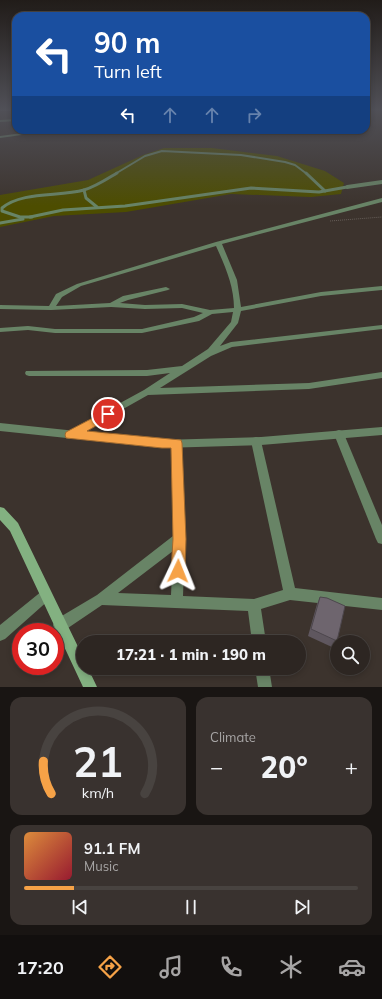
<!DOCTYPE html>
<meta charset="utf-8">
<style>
body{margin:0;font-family:Mulish,sans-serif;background:#39322f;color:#f1f3f6;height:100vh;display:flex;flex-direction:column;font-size:15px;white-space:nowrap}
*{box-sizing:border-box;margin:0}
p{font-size:13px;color:#a7a5a5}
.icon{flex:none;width:22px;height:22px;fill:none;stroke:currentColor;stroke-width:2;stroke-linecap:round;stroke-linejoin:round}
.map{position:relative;height:687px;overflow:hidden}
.side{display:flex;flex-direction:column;gap:10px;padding:10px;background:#191513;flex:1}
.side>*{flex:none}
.top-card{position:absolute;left:12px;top:12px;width:358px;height:122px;border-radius:12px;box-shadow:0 2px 6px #0003,0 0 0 1px #484340;background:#1a4fa0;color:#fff;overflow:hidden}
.controls{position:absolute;left:330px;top:635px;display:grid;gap:8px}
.controls a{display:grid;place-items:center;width:40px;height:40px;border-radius:50%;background:#2d2622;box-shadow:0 2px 6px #0003,0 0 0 1px #484340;font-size:20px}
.speed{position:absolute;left:12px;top:623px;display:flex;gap:8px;font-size:20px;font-weight:700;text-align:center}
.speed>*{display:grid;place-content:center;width:52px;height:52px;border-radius:50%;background:#2d2622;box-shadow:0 2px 6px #0003,0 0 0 1px #484340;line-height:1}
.speed .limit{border:6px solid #d22;background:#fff;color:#111}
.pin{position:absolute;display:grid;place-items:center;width:34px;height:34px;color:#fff;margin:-17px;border:2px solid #fff;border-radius:50%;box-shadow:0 1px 4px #0007}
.me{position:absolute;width:44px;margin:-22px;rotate:2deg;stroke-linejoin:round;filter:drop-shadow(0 0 3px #0008)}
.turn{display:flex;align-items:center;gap:14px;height:84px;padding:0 16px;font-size:18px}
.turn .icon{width:52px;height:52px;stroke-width:2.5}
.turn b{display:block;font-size:28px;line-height:34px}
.lanes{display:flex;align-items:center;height:38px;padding:0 16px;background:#0003;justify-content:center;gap:20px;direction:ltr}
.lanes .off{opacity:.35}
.big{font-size:30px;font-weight:800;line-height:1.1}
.side .tile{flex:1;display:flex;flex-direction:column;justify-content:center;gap:6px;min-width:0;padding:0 14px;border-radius:12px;background:#39322f}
.side .dial{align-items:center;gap:0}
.dial svg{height:104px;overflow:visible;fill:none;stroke:#484340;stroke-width:7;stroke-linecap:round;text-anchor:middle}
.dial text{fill:#f1f3f6;stroke:none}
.song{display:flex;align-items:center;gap:12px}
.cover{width:48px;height:48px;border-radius:6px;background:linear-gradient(135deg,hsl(30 70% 55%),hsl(350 70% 35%))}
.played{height:4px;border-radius:2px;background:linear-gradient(90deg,#f6a247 15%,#484340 15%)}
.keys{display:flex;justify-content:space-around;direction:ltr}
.heat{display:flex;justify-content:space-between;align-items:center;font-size:22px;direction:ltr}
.side .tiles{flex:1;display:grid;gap:10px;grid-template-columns:1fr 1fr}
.tile:last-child{grid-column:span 2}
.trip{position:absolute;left:76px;top:635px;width:230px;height:40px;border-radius:20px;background:#2d2622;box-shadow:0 2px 6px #0003,0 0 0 1px #484340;font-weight:800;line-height:40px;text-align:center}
.tab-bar{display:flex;height:64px;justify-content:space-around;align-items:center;background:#120f0e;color:#a7a5a5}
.tab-bar .icon{width:28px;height:28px}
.tab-bar .active{color:#f6a247}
.tab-bar b{font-size:18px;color:#f1f3f6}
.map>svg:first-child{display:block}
</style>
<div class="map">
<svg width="382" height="687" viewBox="0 0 382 687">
<rect width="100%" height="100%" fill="#3c332d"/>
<polygon fill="#4d4d00" points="164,148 212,148 277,156 325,171 344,183 341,194 311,197 231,194 126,212 54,216 0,227 0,195 88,180 143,155"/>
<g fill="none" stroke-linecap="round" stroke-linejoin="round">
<polyline stroke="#918984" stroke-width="1" stroke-dasharray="0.5 1.5" stroke-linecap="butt" points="330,221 382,217"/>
<polyline stroke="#688466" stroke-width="2" points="115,174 145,156 162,151 241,155 285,162 295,165 307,174"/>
<g stroke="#688466" stroke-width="3">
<polyline points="306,173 325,191"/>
<polyline points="84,190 86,198 97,207"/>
<polyline points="30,217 63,210 125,206 251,188 319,192 347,187"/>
<path d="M32,217H20L2,211V208C22,191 59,197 84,190C95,187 107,179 117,173"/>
<polyline points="0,223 23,219"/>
</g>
<g fill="#688466" fill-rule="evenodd">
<rect x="0" y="110" width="16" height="1"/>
<polygon points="16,119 16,121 0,122 0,120"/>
<polygon points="46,130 58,130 0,138 0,136"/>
<polygon points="382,180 382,184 347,189 344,187 347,185"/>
<path d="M382,198V202L222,244L237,280L241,307L321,292L382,286V290L321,296L241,311L238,323L220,346L231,342L382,325V329L232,347L211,356L160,388L309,383L382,372V378L309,389L148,395L70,439L67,438L65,435L67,432L144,390L170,373L147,376H29L26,375L25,373L26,371L147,370L182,366L208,349L231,322L233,312L212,314L199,321L142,333H55L28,330L0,332V328L28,326L55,329H142L194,317L203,313L182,308L145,309L111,307L51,310L0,309V305L49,306L56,294L77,284L216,242ZM216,246C225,266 234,286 234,308L210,310L182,304L145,305L120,303L128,300L168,290L170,289L166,287L123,296L110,303L56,306L62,297L81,286Z"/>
<polygon points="339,430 342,431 344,434 382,525 382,544 378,543 376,539 334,434 336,431"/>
<path d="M256,437L259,438L261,441L295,588L382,598V610L290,600L261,609L266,642H252L248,611L102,605L65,630L60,632L55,630L53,625L55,620L97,595L173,536L172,443L174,440L177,439L180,440L182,443L185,539L183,596L254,599L283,590L251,441L253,438ZM173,551L171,595L118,593Z"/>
<polygon points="46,589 50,591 52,595 50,599 5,639 0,641 0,625 42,591"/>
<polygon points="255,668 269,668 272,687 258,687"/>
</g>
<polygon fill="#688466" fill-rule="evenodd" points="0,423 162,440 261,437 382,427 382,435 261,445 162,448 0,431"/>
<polygon fill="#83b181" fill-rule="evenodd" points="0,507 4,508 18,523 83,657 83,668 88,668 97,687 83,687 10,531 0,520"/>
</g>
<polygon fill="#5f575f" points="320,597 337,641 334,648 308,636 317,604"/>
<polygon fill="#6e656e" stroke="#4d474d" points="320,597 327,598 345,606 337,641 311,629"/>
<linearGradient id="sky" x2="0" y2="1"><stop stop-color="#211c19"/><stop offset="0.53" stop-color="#505057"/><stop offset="1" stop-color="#505057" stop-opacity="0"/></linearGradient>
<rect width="382" height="206" fill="url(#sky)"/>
<polygon fill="#f6a247" stroke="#a0692e" points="108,410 112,411 114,414 112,417 87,431 181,440 182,443 186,539 185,571 183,575 178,577 173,575 171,571 173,539 171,448 162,448 66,438 65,435 66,432"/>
</svg>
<div class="controls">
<a><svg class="icon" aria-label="search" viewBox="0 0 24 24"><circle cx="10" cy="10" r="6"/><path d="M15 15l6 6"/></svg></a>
</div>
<div class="speed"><div class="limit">30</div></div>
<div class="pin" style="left:108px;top:414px;background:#d93025"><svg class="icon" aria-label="arrive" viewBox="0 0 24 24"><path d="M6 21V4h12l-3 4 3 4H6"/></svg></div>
<svg class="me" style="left:178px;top:571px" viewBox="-20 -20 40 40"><path d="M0-17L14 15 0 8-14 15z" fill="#f6a247" stroke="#fff" stroke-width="4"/></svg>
<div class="trip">17:21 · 1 min · 190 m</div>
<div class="top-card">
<div class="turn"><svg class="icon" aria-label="left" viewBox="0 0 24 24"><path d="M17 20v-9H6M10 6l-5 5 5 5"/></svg><div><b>90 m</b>Turn left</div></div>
<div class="lanes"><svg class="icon" aria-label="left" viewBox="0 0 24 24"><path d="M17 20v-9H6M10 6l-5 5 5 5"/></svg><svg class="icon off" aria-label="ahead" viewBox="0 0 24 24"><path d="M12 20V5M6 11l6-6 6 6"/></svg><svg class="icon off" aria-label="ahead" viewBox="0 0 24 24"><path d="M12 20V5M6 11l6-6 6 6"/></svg><svg class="icon off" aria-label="right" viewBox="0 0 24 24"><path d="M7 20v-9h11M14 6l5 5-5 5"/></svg></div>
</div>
</div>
<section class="side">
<div class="tiles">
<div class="tile dial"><svg viewBox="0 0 100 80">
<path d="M14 69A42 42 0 1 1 86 69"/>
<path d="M14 69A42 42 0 0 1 8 44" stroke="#f6a247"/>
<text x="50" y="56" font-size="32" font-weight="700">21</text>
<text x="50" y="72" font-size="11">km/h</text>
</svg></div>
<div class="tile"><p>Climate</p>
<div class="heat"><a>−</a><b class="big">20°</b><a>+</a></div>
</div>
<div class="tile">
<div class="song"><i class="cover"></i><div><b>91.1 FM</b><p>Music</p></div></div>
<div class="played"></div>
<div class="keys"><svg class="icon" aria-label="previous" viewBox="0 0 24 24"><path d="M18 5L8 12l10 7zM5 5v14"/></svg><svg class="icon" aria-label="pause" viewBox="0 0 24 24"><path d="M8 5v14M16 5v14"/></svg><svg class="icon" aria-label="next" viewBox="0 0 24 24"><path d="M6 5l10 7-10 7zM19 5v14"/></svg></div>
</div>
</div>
</section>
<nav class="tab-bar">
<b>17:20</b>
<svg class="icon active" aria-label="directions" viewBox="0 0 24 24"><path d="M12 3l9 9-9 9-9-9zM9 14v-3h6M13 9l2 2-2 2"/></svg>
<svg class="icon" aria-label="music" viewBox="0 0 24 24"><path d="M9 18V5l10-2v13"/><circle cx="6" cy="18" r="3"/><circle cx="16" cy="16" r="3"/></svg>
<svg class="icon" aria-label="phone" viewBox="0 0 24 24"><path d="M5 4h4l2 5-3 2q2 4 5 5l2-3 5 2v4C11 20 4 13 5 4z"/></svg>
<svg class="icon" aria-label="climate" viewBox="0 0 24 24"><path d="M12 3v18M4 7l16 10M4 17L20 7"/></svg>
<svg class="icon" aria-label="car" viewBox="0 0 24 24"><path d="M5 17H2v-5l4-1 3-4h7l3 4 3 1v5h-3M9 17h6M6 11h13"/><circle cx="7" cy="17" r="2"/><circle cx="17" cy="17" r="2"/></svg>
</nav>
